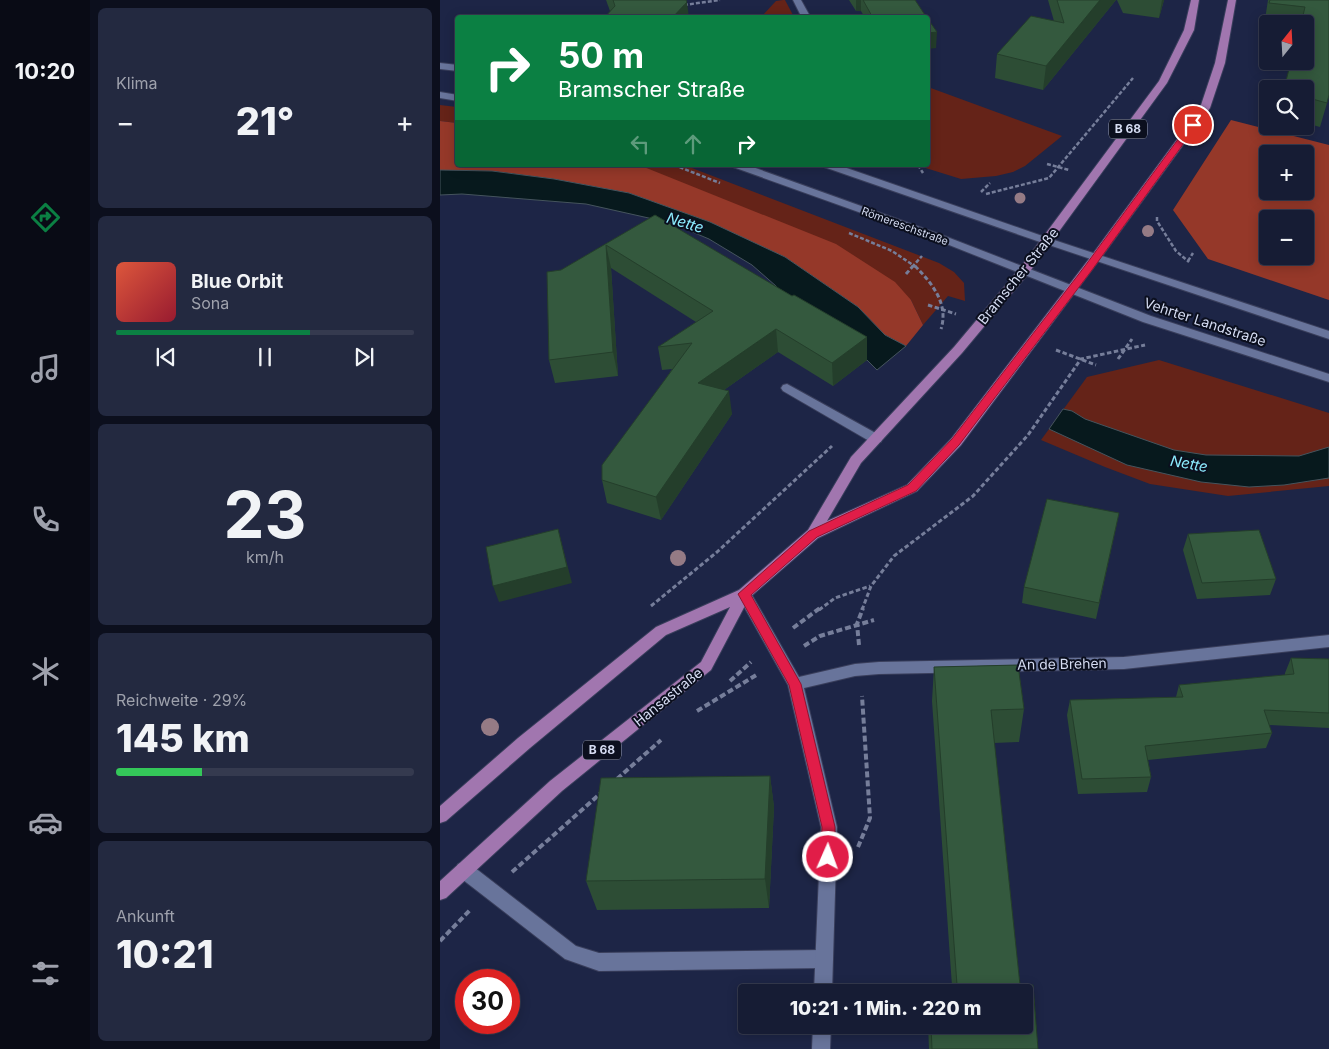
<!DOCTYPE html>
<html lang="de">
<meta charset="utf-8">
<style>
body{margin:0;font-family:Inter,sans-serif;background:#232940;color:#f1f3f6;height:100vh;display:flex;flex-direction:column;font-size:19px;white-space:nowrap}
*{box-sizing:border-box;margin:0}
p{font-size:16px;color:#9ea1ac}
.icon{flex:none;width:28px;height:28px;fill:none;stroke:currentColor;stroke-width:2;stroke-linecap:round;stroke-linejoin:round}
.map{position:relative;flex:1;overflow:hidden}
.panel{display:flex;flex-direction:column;gap:8px;padding:8px;background:#0c0f1d;width:350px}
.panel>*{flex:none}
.banner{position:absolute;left:15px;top:15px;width:475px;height:152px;border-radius:5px;box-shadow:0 2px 12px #0003,0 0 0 1px #353a4f;background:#0b8043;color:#fff;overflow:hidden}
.needle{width:32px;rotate:18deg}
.controls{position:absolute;left:819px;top:15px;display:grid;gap:10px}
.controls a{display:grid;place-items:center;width:55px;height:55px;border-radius:5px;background:#161c34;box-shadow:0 2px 12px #0003,0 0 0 1px #353a4f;font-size:25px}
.speed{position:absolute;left:15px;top:969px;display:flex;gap:10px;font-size:25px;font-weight:700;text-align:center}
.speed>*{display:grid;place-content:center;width:65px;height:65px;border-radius:50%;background:#161c34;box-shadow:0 2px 12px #0003,0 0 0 1px #353a4f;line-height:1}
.speed .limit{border:8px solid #d22;background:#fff;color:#111}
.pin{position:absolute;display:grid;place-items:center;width:42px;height:42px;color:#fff;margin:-21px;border:2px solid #fff;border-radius:50%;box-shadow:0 1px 5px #0007}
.me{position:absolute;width:55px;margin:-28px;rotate:2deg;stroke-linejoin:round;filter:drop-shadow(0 0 4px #0008)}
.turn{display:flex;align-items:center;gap:18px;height:105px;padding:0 20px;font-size:22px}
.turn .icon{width:65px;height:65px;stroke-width:2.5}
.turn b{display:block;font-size:35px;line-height:42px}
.lanes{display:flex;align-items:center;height:48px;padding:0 20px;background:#0003;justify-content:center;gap:25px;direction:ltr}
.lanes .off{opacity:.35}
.big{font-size:38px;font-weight:800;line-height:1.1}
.panel .widget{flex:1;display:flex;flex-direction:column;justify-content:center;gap:8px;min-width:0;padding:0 18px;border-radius:8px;background:#232940}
.panel .dial{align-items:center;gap:0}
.dial b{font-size:65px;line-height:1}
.song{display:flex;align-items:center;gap:15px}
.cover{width:60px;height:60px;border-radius:8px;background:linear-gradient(135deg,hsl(10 70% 55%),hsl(350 70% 35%))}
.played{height:5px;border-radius:2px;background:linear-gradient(90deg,#0b8043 65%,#353a4f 65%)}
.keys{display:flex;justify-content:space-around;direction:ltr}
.heat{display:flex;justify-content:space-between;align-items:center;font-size:28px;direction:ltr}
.charge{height:8px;border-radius:4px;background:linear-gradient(90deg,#34c759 29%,#353a4f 0)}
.trip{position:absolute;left:298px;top:984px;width:295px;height:50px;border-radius:5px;background:#161c34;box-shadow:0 2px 12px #0003,0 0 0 1px #353a4f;font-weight:800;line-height:50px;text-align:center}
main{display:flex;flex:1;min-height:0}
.dock{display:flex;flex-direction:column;width:90px;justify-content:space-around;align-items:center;background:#090b15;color:#9ea1ac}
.dock .icon{width:35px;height:35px}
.dock .current{color:#0b8043}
.dock b{font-size:22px;color:#f1f3f6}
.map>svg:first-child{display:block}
</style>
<main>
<nav class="dock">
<b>10:20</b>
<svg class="icon current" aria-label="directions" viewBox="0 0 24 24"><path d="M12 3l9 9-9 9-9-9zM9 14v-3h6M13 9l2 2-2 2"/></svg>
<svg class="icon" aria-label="music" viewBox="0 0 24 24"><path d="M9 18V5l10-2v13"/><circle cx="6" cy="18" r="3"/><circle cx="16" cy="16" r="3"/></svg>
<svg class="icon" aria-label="phone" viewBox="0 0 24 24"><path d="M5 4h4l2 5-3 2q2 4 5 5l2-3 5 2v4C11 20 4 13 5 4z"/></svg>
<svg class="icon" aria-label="climate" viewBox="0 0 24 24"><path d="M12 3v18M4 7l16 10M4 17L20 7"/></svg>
<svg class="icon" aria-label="car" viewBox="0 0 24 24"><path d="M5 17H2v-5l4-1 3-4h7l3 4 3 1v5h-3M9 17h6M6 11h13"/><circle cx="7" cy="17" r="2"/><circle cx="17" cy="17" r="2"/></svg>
<svg class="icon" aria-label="filters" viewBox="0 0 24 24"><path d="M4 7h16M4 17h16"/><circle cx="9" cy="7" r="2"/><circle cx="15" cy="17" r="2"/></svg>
</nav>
<section class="panel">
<div class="widget"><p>Klima</p>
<div class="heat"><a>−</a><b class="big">21°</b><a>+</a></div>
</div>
<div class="widget">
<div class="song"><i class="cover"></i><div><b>Blue Orbit</b><p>Sona</p></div></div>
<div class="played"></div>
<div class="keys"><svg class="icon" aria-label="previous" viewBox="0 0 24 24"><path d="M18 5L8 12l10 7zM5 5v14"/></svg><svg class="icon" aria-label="pause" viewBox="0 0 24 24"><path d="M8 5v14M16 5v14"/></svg><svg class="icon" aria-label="next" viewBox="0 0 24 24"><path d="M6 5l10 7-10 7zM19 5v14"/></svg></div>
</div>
<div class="widget dial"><b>23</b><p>km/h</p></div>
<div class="widget"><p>Reichweite · 29%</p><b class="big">145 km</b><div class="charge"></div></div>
<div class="widget"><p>Ankunft</p><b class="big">10:21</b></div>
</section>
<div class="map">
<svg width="889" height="1049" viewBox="0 0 889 1049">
<rect width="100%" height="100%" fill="#1d2546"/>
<g fill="#652318">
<polygon points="343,0 345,0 354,17 321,17 336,1"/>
<polygon points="488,87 622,136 585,166 573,172 556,176 521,179 476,165 488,165"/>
<polygon points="0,105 17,107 17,123 0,121"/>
<polygon points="199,165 244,165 499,263 514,272 524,283 525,301 508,296 483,325 471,300"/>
<polygon points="719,360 889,413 889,486 788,496 710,484 665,467 601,440 647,377"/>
</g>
<g fill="#953829" fill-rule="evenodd">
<path d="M791,120L889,145V300L768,259L733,210ZM828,154H865V191H828ZM828,219H865V256H828Z"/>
<polygon points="0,121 17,123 18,165 199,165 396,244 455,282 471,300 483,325 466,346 445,335 418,307 345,257 269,222 189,193 114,179 52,171 0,170"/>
</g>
<g fill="#07191d" stroke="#45545d">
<polygon points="0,170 52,171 114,179 189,193 270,222 345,257 418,307 445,335 466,346 437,370 427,360 344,303 336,286 312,265 269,239 231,223 146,204 22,194 0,195"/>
<polygon points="623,409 632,411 645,419 734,450 766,455 859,456 889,447 889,478 844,485 809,487 761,482 687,465 609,429"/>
</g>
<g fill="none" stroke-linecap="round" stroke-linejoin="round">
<g stroke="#393e5b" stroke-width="2">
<g id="service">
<polygon points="347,384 441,436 442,439 441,442 431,442 343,391 341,388 343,385"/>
<polygon points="24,862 30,864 136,946 159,953 384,950 390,953 393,959 390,965 384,968 159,971 125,959 18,876 15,870 18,864"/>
</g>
</g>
<g stroke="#393e5b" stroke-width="2">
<g id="minor">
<polygon points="353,0 361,0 371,18 362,18"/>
<polygon points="304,588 309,590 359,677 415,664 439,662 684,657 889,635 889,647 684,669 439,674 415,676 364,688 397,827 392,992 374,992 381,827 348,685 297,594 299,590"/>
<polygon points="373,1025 391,1025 390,1049 372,1049"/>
</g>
</g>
<g stroke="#393e5b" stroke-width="2">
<g id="secondary">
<polygon points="0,63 18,65 18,71 0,69"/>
<polygon points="0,92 18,95 18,101 0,98"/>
<polygon points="292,165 307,165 502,235 711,316 889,374 889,382 703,322 494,239 293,167"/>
<polygon points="383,165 398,165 611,239 889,331 889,339 603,243 384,167"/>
</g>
</g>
<g stroke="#393e5b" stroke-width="2">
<polygon id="primary" points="751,0 759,0 754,30 727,83 588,274 522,353 421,463 387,521 467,485 511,439 652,255 760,108 775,63 788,0 796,0 785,63 770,108 660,259 521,445 477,491 378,538 309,598 271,670 122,791 6,898 0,900 0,881 110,781 261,662 290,607 226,635 90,748 6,821 0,823 0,806 78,738 216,627 299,590 368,530 411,457 514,347 580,268 719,81 744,30"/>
</g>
<g stroke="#767e9a" stroke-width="2.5" stroke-dasharray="4 2" stroke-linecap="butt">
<polyline points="244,5 280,0"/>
<polyline points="607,164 629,170"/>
<polyline points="234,165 280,183"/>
<polyline points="478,165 483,173"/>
<polyline points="541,192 550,183"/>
<polyline points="546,194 609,178 693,78"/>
<polyline points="717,217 717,221 736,251 749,262"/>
<polyline points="409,233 452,251 476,267"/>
<polyline points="748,261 753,253"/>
<polyline points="472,267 482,256"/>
</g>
<g stroke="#767e9a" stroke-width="3" stroke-dasharray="4.5 2.5" stroke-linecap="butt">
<path d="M475,266C492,283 509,304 501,329"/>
<polyline points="466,274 473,266"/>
<polyline points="488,305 516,314"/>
<polyline points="616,350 656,365"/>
<polyline points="678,359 692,339"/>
<polyline points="211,606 277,552 392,446"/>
<polyline points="379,610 395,598 430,586"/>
<polyline points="422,610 431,586 454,556 533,496 588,435 641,359 705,345"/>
</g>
<g stroke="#767e9a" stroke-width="4" stroke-dasharray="6 3" stroke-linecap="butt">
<polyline points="353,628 380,608"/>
<polyline points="419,645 417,624 423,608"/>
<polyline points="364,646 380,636 434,620"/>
<polyline points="290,681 311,662"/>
<polyline points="257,711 318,674"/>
<polyline points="177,779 221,740"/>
<polyline points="418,847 430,818 422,696"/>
<polyline points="72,872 161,793"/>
<polyline points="0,941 30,910"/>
</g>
<use href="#service" fill="#68749b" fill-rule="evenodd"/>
<use href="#minor" fill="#68749b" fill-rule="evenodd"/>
<use href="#secondary" fill="#68749b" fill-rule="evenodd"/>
<use href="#primary" fill="#a176af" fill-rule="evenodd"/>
</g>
<g fill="#957b85">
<circle cx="580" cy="198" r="5.5"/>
<circle cx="708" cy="231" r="6"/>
<circle cx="238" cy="558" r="8"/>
<circle cx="50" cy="727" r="9"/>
</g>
<g fill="#2d4d35">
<polygon points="166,0 246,0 170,11"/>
<polygon points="409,0 475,0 487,18 425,18 421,11 416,11"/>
<polygon points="608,0 676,0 603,90 555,78 557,54 614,21"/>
<polygon points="677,0 724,0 719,18 683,13"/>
<polygon points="828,0 889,0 887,103 880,127 865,123 865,24 828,24 828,26 824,26"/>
<polygon points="215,215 352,296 427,337 427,360 393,386 338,352 284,390 292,414 221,520 167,503 162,480 232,369 222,370 218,347 256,322 171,268 178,376 115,383 109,360 121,270"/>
<polygon points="679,513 656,619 582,603 584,587"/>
<polygon points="748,534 836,579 830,595 757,599 743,550"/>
<polygon points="851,658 889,659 889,728 829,725 832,733 826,748 708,760 711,777 707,792 638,794 627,715 630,700 736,697 739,685 845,675 845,673"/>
<polygon points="578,665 584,709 579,742 554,743 580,985 593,985 598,1049 489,1049 488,1025 584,1025 584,992 489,992 490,986 512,986 492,701 494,667"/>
<polygon points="330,776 334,807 329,908 157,910 146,881"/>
</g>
<g fill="#243e2b">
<rect x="416" y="0" width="5" height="11"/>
<polygon points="660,0 676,0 603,90 606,66"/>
<polygon points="722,0 724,0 719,18"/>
<polygon points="247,2 249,18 232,18"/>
<polygon points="497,32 496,48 488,49 488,33"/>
<polygon points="166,245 171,268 178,376 173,352"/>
<polygon points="336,329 338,352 261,406 258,383"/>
<polygon points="427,337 427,360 393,386 392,363"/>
<polygon points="289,391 292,414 221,520 216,497"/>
<polygon points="118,529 132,583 59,602 53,586"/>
<polygon points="330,776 334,807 329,908 325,879"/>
</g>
<g fill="#34593e" stroke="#243e2b">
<polygon points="173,0 246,0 247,2 232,18 164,18 175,6"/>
<polygon points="423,0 475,0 487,18 433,18"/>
<polygon points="617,0 660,0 606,66 557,54 591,16 624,23"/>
<polygon points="830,0 889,0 889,95 887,103 865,97 865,89 844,89 851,61 865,61 865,24 861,24 865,7 829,3"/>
<polygon points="488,19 497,32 488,33"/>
<polygon points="215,215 352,296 354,295 427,337 392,363 336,329 258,383 289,391 216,497 162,480 162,465 252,343 218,347 273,311 166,245 173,352 109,360 107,272 121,270"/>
<polygon points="607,499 679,513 659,603 584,587"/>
<polygon points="118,529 127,567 53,586 46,547"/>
<polygon points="819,530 836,579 762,583 748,534"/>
<polygon points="851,658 889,659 889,713 824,710 832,733 705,746 711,777 642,779 630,700 743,697 739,685 854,674"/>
<polygon points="578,665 584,709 551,710 580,985 593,985 598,1049 492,1049 491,1025 584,1025 584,992 490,992 490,986 517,985 494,667"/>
<polygon points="330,776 325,879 146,881 161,778"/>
</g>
<polygon fill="#e11d48" stroke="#92132f" points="750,123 757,125 652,270 519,445 476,491 377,537 311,595 361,684 395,827 395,857 393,862 388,864 383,862 381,857 382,827 349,685 298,594 369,531 468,485 512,439 645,266"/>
<g text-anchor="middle" stroke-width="4" stroke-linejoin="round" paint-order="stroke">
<g font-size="11" fill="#d5dcf2" stroke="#0b0f1e">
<text transform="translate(465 226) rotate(20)" y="4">Römereschstraße</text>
</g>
<g fill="#0b0f1e" stroke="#989eb2" stroke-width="1">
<rect x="669" y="119.5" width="38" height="19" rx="4"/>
<rect x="143" y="740.5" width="38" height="19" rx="4"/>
</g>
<g font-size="12" font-weight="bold" fill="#d5dcf2">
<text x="688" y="133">B 68</text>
<text x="162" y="754">B 68</text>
</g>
<g font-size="14" fill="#d5dcf2" stroke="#0b0f1e">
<text transform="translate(578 276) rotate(-51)" y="5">Bramscher Straße</text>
<text transform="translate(765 322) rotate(18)" y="5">Vehrter Landstraße</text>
<text transform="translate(622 664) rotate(-1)" y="5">An de Brehen</text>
<text transform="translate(228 697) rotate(-39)" y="5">Hansastraße</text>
</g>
<g font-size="15" font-style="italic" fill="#8cecff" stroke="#0b0f1e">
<text transform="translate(245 223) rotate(17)" y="5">Nette</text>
<text transform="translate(749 464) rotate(10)" y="5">Nette</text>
</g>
</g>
</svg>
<div class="controls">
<a><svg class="needle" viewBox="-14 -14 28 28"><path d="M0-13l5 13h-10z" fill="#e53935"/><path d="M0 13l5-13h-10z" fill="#9ea1ac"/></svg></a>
<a><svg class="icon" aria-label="search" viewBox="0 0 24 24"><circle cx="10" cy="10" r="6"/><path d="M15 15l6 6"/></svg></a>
<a>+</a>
<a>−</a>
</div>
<div class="speed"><div class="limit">30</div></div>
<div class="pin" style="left:753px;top:125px;background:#d93025"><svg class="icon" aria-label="arrive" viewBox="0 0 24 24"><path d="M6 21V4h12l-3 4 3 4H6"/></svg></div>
<svg class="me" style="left:388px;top:857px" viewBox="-20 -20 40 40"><circle r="17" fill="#e11d48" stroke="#fff" stroke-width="3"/><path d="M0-11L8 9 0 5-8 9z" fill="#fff"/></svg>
<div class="trip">10:21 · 1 Min. · 220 m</div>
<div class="banner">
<div class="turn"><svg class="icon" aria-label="right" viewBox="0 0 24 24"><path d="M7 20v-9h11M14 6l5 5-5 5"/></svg><div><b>50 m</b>Bramscher Straße</div></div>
<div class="lanes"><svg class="icon off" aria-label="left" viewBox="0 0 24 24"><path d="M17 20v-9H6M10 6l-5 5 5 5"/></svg><svg class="icon off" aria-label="ahead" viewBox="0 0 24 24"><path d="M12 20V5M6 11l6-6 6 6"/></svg><svg class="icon" aria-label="right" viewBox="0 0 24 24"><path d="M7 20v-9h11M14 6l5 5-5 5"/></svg></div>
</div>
</div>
</main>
